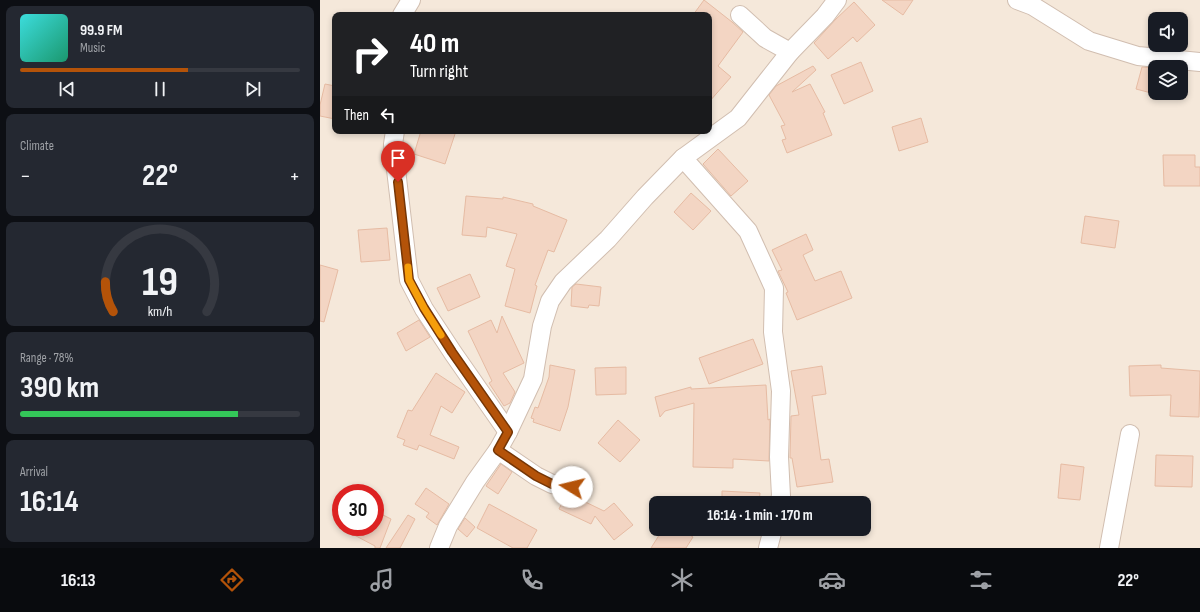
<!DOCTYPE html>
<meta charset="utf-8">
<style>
body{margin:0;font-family:"Sofia Sans Condensed",sans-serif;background:#242831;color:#f1f3f6;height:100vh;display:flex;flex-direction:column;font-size:15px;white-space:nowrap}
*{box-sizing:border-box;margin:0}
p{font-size:13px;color:#9ea1a6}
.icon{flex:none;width:22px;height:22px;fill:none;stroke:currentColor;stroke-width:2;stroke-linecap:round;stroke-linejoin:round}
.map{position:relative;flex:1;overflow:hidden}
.drawer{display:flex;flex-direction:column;gap:6px;padding:6px;background:#0d0f14;width:320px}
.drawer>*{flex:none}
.banner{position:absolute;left:12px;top:12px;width:380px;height:122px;border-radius:8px;box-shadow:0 2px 6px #0003;background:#202124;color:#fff;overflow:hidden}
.tools{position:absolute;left:828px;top:12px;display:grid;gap:8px}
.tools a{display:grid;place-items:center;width:40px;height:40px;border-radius:8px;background:#171b24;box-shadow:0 2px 6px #0003;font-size:20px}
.speed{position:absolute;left:12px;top:484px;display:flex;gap:8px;font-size:20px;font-weight:700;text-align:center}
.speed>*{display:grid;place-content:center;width:52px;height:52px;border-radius:50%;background:#171b24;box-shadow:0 2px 6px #0003;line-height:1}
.speed .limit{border:6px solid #d22;background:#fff;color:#111}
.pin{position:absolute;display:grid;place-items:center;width:34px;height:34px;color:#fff;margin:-41px -17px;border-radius:50% 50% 50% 0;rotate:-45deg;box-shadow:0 0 4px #0007}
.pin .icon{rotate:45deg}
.me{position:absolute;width:44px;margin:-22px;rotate:279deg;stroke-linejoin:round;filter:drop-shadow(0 0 3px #0008)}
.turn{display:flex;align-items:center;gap:14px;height:84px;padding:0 12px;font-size:18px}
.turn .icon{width:52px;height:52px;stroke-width:2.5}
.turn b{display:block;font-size:28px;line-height:34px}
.then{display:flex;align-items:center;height:38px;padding:0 12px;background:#0003;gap:8px;font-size:15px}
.big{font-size:30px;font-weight:700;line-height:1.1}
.drawer .widget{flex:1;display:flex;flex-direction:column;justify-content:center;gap:6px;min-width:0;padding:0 14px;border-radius:8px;background:#242831}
.drawer .dial{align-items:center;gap:0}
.dial svg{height:104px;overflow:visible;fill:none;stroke:#363941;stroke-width:7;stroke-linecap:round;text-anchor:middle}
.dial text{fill:#f1f3f6;stroke:none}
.song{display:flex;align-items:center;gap:12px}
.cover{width:48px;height:48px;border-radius:6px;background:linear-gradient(135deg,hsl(180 70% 55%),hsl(160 70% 35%))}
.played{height:4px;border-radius:2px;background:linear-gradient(90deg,#b45309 60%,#363941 60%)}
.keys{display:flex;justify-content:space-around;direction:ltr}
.heat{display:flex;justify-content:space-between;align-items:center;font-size:22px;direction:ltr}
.charge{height:6px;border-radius:3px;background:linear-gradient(90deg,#34c759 78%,#363941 0)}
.trip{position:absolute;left:329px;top:496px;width:222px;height:40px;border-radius:8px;background:#171b24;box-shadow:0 2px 6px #0003;font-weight:700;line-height:40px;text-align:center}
.dock{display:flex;height:64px;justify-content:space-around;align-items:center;background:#090b0e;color:#9ea1a6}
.dock .icon{width:28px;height:28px}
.dock .active{color:#b45309}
.dock b{font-size:18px;color:#f1f3f6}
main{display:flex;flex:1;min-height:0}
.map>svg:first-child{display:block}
</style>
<main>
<section class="drawer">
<div class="widget">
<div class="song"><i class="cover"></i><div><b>99.9 FM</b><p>Music</p></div></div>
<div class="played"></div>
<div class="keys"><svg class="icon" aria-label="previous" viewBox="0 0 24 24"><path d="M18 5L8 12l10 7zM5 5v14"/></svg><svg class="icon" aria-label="pause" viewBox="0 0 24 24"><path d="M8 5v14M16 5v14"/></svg><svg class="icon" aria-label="next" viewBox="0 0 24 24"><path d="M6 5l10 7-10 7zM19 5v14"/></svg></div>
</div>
<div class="widget"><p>Climate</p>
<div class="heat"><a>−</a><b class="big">22°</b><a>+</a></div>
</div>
<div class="widget dial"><svg viewBox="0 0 100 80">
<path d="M14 69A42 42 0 1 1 86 69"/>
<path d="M14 69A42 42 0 0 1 8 46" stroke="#b45309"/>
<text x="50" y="56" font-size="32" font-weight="700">19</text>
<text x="50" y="72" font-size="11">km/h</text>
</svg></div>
<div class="widget"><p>Range · 78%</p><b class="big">390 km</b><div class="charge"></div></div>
<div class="widget"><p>Arrival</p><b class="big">16:14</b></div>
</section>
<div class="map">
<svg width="880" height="548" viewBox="0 0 880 548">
<rect width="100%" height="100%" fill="#fdf6ec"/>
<path fill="#f5e8da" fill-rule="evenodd" d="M0,0H880V548H0ZM15,15H389V131H15ZM835,19H861V45H835ZM835,67H861V93H835ZM21,493H55V527H21ZM336,503H544V529H336Z"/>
<g fill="#f3d5c3" stroke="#e6bba3">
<polygon points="384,0 412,22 423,32 398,66 411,77 389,102 389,15 373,15"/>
<polygon points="562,0 593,0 583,15"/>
<polygon points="534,2 555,25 537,42 533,37 508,59 494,43 516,19"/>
<polygon points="541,62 553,91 524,104 511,75"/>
<polygon points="493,66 496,70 472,92 490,84 505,112 503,113 512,135 467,153 462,140 466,139 461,126 465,125 449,95 456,86"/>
<polygon points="822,67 835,68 835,94 816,89"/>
<polygon points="5,84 15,86 15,119 0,116 0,105"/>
<polygon points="601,118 608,142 579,151 572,127"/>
<polygon points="101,131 136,131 125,164 94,154"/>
<polygon points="398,149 428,181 411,196 383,164"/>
<polygon points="843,155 875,155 875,167 880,167 880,186 844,186"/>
<polygon points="371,193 391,211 373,230 354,212"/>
<polygon points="146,196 183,199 183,197 213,204 213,206 247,220 234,252 228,250 215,285 217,286 210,313 185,306 195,269 186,266 197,234 167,227 166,237 142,235"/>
<polygon points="765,216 799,221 795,248 761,243"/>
<polygon points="67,228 70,260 41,262 38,230"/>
<polygon points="486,234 493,250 483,255 495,281 521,271 532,298 477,320 466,293 468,292 458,271 462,270 452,250"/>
<polygon points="0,265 18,270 4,322 0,321"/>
<polygon points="150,274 160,297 128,311 117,288"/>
<polygon points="256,284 281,287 279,306 269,305 268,308 251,306 252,287"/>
<polygon points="182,316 204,363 183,373 195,392 190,403 184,406 169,383 172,381 148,331 171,320 177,333"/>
<polygon points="99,320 110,337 86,351 77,333"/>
<polygon points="433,339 443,364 389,384 379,358"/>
<polygon points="230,365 255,370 248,407 240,431 213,422 214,419 211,418 215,407 218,408 229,377"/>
<polygon points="841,365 841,368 880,371 879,417 850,416 851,395 810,396 809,366"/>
<polygon points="502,366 506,394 492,396 501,460 509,459 513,482 477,487 472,458 470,458 470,457 471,416 479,415 471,371"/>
<polygon points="306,367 306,394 276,395 275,368"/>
<polygon points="116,373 145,392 132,413 121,406 110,435 139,447 134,459 99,445 97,450 83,445 85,440 77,437 88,410 92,411"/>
<polygon points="446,385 448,420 450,419 449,461 413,459 413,468 373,467 374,403 345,411 340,417 335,397 371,387 371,389"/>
<polygon points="298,420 320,440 300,462 278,443"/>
<polygon points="836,455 873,456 872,487 835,486"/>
<polygon points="181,464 192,472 178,494 166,486"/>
<polygon points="741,464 764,467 760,500 738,498"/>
<polygon points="106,488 129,504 117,525 106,517 109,513 95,504"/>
<polygon points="402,491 440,493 439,503 402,503"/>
<polygon points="245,497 255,497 284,511 294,503 313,525 294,540 275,516 271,524 239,509"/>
<polygon points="169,504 217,530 207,548 193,548 157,528"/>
<polygon points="55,511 71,519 60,548 55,548 55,546 19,527 55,527"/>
<polygon points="88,515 95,519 80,548 66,548"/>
<polygon points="145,518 155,527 147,537 138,529"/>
<polygon points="343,529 360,529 373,537 366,548 331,548"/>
</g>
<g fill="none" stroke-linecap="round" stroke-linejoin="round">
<g stroke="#d1beb0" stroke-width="20">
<g id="street">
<polyline points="697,0 713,6 769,41 818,56 880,62"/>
<polyline points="82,15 91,0"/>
<polyline points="420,15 445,38 470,52"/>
<polyline points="75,131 73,144 89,280 104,309 133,353 188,432"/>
<polyline points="363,158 428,231 454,288 453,332 461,391 459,457 461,496 459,503"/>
<polyline points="178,450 216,476 232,484 252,487"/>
<polyline points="119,548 128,526 155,482 178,450 188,432 213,379 222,326 230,301 243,282 288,239 325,197 363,158 418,118 470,52 505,16 517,0"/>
<polyline points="448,548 453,529"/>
<polyline points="789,548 810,434"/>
</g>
</g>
<use href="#street" stroke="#fff" stroke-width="18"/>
</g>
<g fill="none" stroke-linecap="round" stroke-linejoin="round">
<g stroke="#753606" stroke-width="10">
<polyline id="route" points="78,182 89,280 104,308 132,352 188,432 178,450 216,476 232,484 252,487"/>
</g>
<use href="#route" stroke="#b45309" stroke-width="7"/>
<polyline stroke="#f59e0b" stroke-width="7" points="88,267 89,280 104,308 121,335"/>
</g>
</svg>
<div class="tools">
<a><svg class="icon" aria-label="sound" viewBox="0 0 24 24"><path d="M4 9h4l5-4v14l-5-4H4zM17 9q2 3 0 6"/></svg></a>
<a><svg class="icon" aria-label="layers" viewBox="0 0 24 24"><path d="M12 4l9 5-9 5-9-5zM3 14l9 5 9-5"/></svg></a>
</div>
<div class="speed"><div class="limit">30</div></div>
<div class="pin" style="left:78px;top:182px;background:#d93025"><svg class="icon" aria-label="arrive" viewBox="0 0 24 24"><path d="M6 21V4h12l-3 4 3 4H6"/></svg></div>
<svg class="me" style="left:252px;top:487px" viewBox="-20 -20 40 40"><circle r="19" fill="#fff"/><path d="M0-13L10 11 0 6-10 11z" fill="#b45309"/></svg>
<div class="trip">16:14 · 1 min · 170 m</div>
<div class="banner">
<div class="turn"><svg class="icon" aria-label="right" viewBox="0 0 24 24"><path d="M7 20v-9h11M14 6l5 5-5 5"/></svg><div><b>40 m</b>Turn right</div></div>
<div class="then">Then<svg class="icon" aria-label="left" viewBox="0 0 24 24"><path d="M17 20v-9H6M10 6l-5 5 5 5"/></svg></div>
</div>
</div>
</main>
<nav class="dock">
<b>16:13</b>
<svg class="icon active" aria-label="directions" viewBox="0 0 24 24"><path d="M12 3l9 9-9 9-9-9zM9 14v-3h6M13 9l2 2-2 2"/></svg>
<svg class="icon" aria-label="music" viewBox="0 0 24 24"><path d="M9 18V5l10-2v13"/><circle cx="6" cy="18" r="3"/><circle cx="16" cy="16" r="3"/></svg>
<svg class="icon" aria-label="phone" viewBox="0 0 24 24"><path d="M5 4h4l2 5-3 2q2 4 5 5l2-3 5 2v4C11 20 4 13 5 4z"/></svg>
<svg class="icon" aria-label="climate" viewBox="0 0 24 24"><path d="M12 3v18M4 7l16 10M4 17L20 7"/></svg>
<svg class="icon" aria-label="car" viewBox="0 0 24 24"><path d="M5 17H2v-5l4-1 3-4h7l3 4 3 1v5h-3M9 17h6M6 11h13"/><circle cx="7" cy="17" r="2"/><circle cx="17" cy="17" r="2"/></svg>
<svg class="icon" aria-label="filters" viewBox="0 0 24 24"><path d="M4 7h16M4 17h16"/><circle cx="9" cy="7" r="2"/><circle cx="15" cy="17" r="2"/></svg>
<b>22°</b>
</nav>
